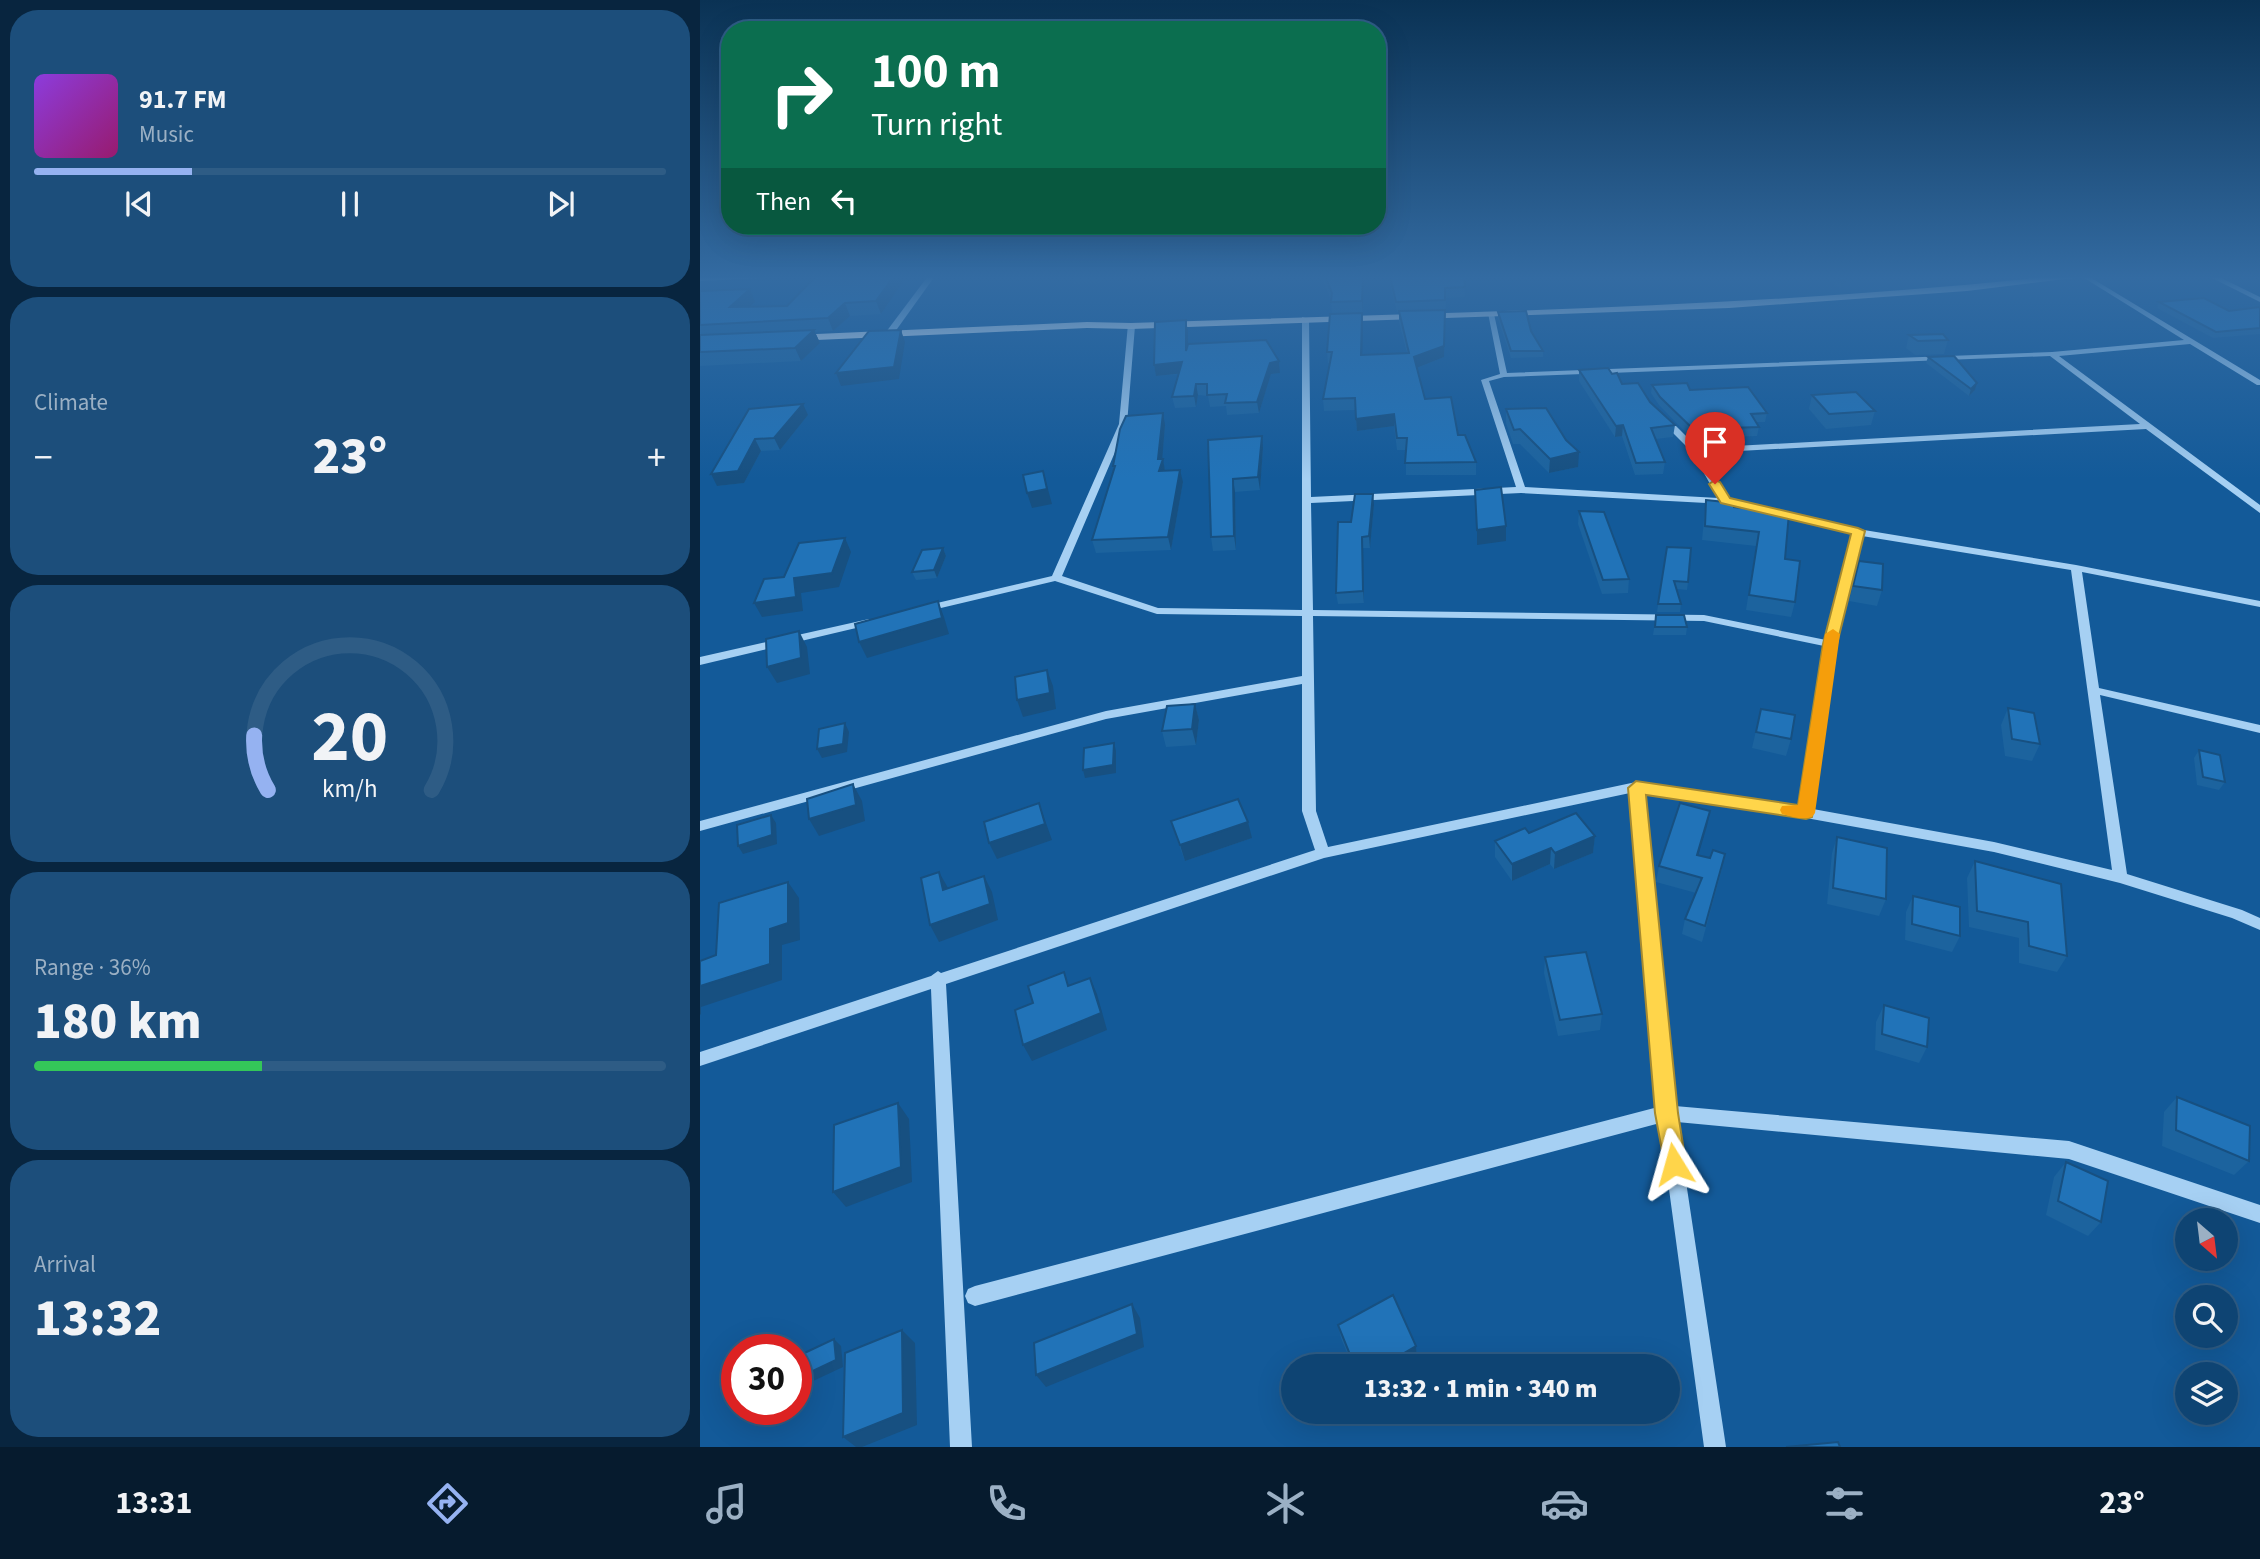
<!DOCTYPE html>
<meta charset="utf-8">
<style>
body{margin:0;font-family:"Source Sans 3",sans-serif;background:#1c4e7b;color:#f1f3f6;height:100vh;display:flex;flex-direction:column;font-size:26px;white-space:nowrap}
*{box-sizing:border-box;margin:0}
p{font-size:23px;color:#9bb0c4}
.icon{flex:none;width:38px;height:38px;fill:none;stroke:currentColor;stroke-width:2;stroke-linecap:round;stroke-linejoin:round}
.map{position:relative;flex:1;overflow:hidden}
.details{display:flex;flex-direction:column;gap:10px;padding:10px;background:#08253f;width:700px}
.details>*{flex:none}
.hud{position:absolute;left:21px;top:21px;width:665px;height:214px;border-radius:28px;box-shadow:0 7px 28px #0002,0 0 0 2px #2e5c85;background:#0b6e4f;color:#fff;overflow:hidden}
.needle{width:46px;rotate:152deg}
.buttons{position:absolute;left:1475px;top:1208px;display:grid;gap:14px}
.buttons a{display:grid;place-items:center;width:63px;height:63px;border-radius:50%;background:#0e4473;box-shadow:0 7px 28px #0002,0 0 0 2px #2e5c85;font-size:35px}
.speed{position:absolute;left:21px;top:1334px;display:flex;gap:14px;font-size:35px;font-weight:700;text-align:center}
.speed>*{display:grid;place-content:center;width:91px;height:91px;border-radius:50%;background:#0e4473;box-shadow:0 7px 28px #0002,0 0 0 2px #2e5c85;line-height:1}
.speed .limit{border:10px solid #d22;background:#fff;color:#111}
.pin{position:absolute;display:grid;place-items:center;width:60px;height:60px;color:#fff;margin:-72px -30px;border-radius:50% 50% 50% 0;rotate:-45deg;box-shadow:0 0 7px #0007}
.pin .icon{rotate:45deg}
.me{position:absolute;width:77px;margin:-38px;rotate:352deg;stroke-linejoin:round;filter:drop-shadow(0 0 5px #0008)}
.turn{display:flex;align-items:center;gap:24px;height:147px;padding:0 35px;font-size:32px}
.turn .icon{width:91px;height:91px;stroke-width:2.5}
.turn b{display:block;font-size:49px;line-height:60px}
.then{display:flex;align-items:center;height:66px;padding:0 35px;background:#0003;gap:14px;font-size:26px}
.big{font-size:52px;font-weight:800;line-height:1.1}
.details .widget{flex:1;display:flex;flex-direction:column;justify-content:center;gap:10px;min-width:0;padding:0 24px;border-radius:28px;background:#1c4e7b}
.details .dial{align-items:center;gap:0}
.dial svg{height:182px;overflow:visible;fill:none;stroke:#2e5c85;stroke-width:7;stroke-linecap:round;text-anchor:middle}
.dial text{fill:#f1f3f6;stroke:none}
.song{display:flex;align-items:center;gap:21px}
.cover{width:84px;height:84px;border-radius:10px;background:linear-gradient(135deg,hsl(270 70% 55%),hsl(320 70% 35%))}
.played{height:7px;border-radius:4px;background:linear-gradient(90deg,#95b2f1 25%,#2e5c85 25%)}
.keys{display:flex;justify-content:space-around;direction:ltr}
.heat{display:flex;justify-content:space-between;align-items:center;font-size:38px;direction:ltr}
.charge{height:10px;border-radius:5px;background:linear-gradient(90deg,#34c759 36%,#2e5c85 0)}
.trip{position:absolute;left:581px;top:1354px;width:399px;height:70px;border-radius:35px;background:#0e4473;box-shadow:0 7px 28px #0002,0 0 0 2px #2e5c85;font-weight:800;line-height:70px;text-align:center}
.menu{display:flex;height:112px;justify-content:space-around;align-items:center;background:#061b2e;color:#9bb0c4}
.menu .icon{width:49px;height:49px}
.menu .current{color:#95b2f1}
.menu b{font-size:32px;color:#f1f3f6}
main{display:flex;flex:1;min-height:0}
.map>svg:first-child{display:block}
</style>
<main>
<section class="details">
<div class="widget">
<div class="song"><i class="cover"></i><div><b>91.7 FM</b><p>Music</p></div></div>
<div class="played"></div>
<div class="keys"><svg class="icon" aria-label="previous" viewBox="0 0 24 24"><path d="M18 5L8 12l10 7zM5 5v14"/></svg><svg class="icon" aria-label="pause" viewBox="0 0 24 24"><path d="M8 5v14M16 5v14"/></svg><svg class="icon" aria-label="next" viewBox="0 0 24 24"><path d="M6 5l10 7-10 7zM19 5v14"/></svg></div>
</div>
<div class="widget"><p>Climate</p>
<div class="heat"><a>−</a><b class="big">23°</b><a>+</a></div>
</div>
<div class="widget dial"><svg viewBox="0 0 100 80">
<path d="M14 69A42 42 0 1 1 86 69"/>
<path d="M14 69A42 42 0 0 1 8 45" stroke="#95b2f1"/>
<text x="50" y="56" font-size="32" font-weight="700">20</text>
<text x="50" y="72" font-size="11">km/h</text>
</svg></div>
<div class="widget"><p>Range · 36%</p><b class="big">180 km</b><div class="charge"></div></div>
<div class="widget"><p>Arrival</p><b class="big">13:32</b></div>
</section>
<div class="map">
<svg width="1560" height="1447" viewBox="0 0 1560 1447">
<rect width="100%" height="100%" fill="#135a99"/>
<g fill="none" stroke-linecap="round" stroke-linejoin="round">
<g fill="#a6d0f3" fill-rule="evenodd">
<polygon points="67,276 64,278 0,281 0,277"/>
<polygon points="228,276 235,276 192,336 186,336 186,332"/>
<path d="M1381,276H1388L1560,380V385H1557L1490,344L1359,356L1560,505V513L1446,429L1002,453L1029,499L1158,529L1376,565L1560,601V607L1382,572L1399,688L1560,725V733L1400,695L1427,874L1542,910L1560,918V930L1532,918L1420,883L1294,852L1106,818L943,793L975,1106L1369,1141L1560,1205V1223L1369,1159L977,1122L1026,1447H1004L960,1123L275,1306L268,1303L265,1296L268,1289L275,1286L958,1107L930,793L624,858L246,984L272,1447H250L231,989L0,1066V1052L231,976L238,971L241,973L615,850L602,811V684L406,719L0,831V821L406,711L602,676V616L457,614L355,581L224,612L219,609L220,607L352,576L419,424L428,324L435,326L427,424L362,576L458,608L602,610V317L609,319L611,497L816,487L781,380L800,374L788,313L794,314L807,373L1352,352L1484,340ZM1350,356L1440,424L998,448L967,417H961V421L992,452L1018,498L825,487L789,381L804,377ZM821,493L1025,504L1153,534L1126,640L1004,615L613,610L611,503ZM1162,536L1371,570L1412,870L1294,842L1113,809L1136,644ZM613,616L1004,621L1124,646L1100,807L936,782L628,847L616,811Z"/>
<polygon points="1508,276 1517,276 1560,297 1560,302"/>
<polygon points="169,619 174,622 173,624 0,665 0,657"/>
</g>
<path fill="#f2f8ff" fill-rule="evenodd" d="M1356,276H1390L1267,291L1029,308L431,329L387,328L94,341L89,338L94,335L387,322L431,323C739,312 1048,309 1356,276Z"/>
</g>
<g fill="#1c639e">
<polygon points="116,276 207,276 181,314 150,316 133,331 115,332 120,343 101,361 0,366 0,291 55,302 50,307 87,306"/>
<polygon points="372,276 405,276 403,276 401,283 374,284"/>
<polygon points="621,276 663,276 663,313 662,313 662,355 707,353 699,322 699,312 697,312 688,276 764,276 765,297 746,298 744,357 717,368 725,399 758,435 776,462 776,475 706,475 706,450 697,450 694,426 657,431 655,410 624,411 623,399 630,363 628,363 627,352 632,314 631,300"/>
<polygon points="1123,276 1147,276 1146,281 1140,288"/>
<polygon points="1459,302 1529,311 1560,307 1560,334 1513,338 1457,308"/>
<polygon points="798,312 831,331 843,351 843,357 811,358 798,319"/>
<polygon points="488,331 488,344 579,361 580,373 571,374 559,413 527,415 526,406 510,407 508,396 498,395 496,407 475,408 472,397 479,374 456,376 454,365"/>
<polygon points="1209,335 1248,340 1244,354 1215,355 1206,348"/>
<polygon points="1228,357 1277,383 1275,390 1269,396 1226,363"/>
<polygon points="879,370 912,374 922,384 950,402 975,425 973,437 956,439 965,462 963,474 935,475 922,436 915,437 879,381"/>
<polygon points="952,385 990,390 1067,413 1065,422 1056,422 1059,427 1057,436 1027,437 1025,432 989,436 959,405 951,393"/>
<polygon points="1112,395 1175,411 1171,425 1126,429 1109,409"/>
<polygon points="49,409 108,415 80,450 61,451 44,483 17,486"/>
<polygon points="806,409 878,467 849,473 820,444 813,444 806,423"/>
<polygon points="465,425 462,459 465,470 483,482 471,550 396,553 392,540 414,470 413,466"/>
<polygon points="508,440 563,448 560,490 535,492 536,550 513,551 511,537"/>
<polygon points="1006,500 1034,507 1089,513 1085,559 1095,602 1091,617 1046,610 1056,546 1002,540"/>
<polygon points="674,505 670,548 663,548 664,603 638,604 636,593 651,522"/>
<polygon points="879,511 929,579 928,593 902,594 878,524"/>
<polygon points="967,547 988,582 987,590 977,589 981,604 980,612 957,612"/>
<polygon points="243,548 246,556 237,578 216,580 212,572"/>
<polygon points="1159,561 1182,590 1177,606 1149,601"/>
<polygon points="956,615 987,627 986,635 953,635"/>
<polygon points="495,704 499,720 496,745 466,747 462,731"/>
<polygon points="1308,708 1340,744 1332,761 1305,756 1301,725"/>
<polygon points="1061,709 1091,739 1086,756 1052,748"/>
<polygon points="1499,750 1525,782 1519,790 1497,785 1494,758"/>
<polygon points="1010,811 998,855 1022,869 1002,942 982,934 985,919 996,893 956,882 959,866"/>
<polygon points="471,821 552,838 485,861 476,837"/>
<polygon points="829,833 895,836 893,853 854,869 850,864 812,881 795,857 795,841"/>
<polygon points="1137,837 1186,899 1179,916 1127,904 1132,853"/>
<polygon points="1275,861 1367,956 1357,972 1319,963 1319,938 1269,927 1267,878"/>
<polygon points="1213,896 1260,936 1252,952 1205,940 1206,912"/>
<polygon points="845,957 902,1014 900,1030 858,1036 844,973"/>
<polygon points="1184,1005 1227,1047 1219,1063 1175,1050 1176,1022"/>
<polygon points="1477,1097 1549,1161 1534,1175 1462,1146 1464,1112"/>
<polygon points="1366,1162 1401,1222 1388,1236 1346,1215 1354,1177"/>
<polygon points="638,1325 716,1346 717,1359 704,1367 653,1367 641,1338"/>
</g>
<g fill="#175081">
<polygon points="194,276 207,276 181,314 176,301"/>
<polygon points="663,276 663,313 662,301"/>
<polygon points="1146,276 1147,276 1146,281 1140,288 1142,282"/>
<polygon points="1236,276 1273,276 1235,281"/>
<polygon points="50,289 55,302 36,320 30,307"/>
<polygon points="145,303 150,316 133,331 128,318"/>
<polygon points="662,313 663,323 662,366 661,355"/>
<polygon points="486,320 488,331 488,362 486,351"/>
<polygon points="745,321 744,357 714,369 714,357"/>
<polygon points="114,330 120,343 101,361 95,348"/>
<polygon points="201,330 205,342 199,379 141,386 136,373"/>
<polygon points="579,361 580,373 571,374 559,413 557,402 570,363"/>
<polygon points="482,362 485,373 456,376 454,365"/>
<polygon points="1277,383 1275,390 1269,396 1271,389"/>
<polygon points="496,384 498,395 496,407 494,396"/>
<polygon points="103,404 108,415 80,450 74,438"/>
<polygon points="463,413 465,425 462,462 463,459 465,471 459,471 458,459"/>
<polygon points="694,414 694,426 657,431 656,419"/>
<polygon points="923,425 922,436 915,437 916,426"/>
<polygon points="562,436 563,448 560,490 558,477"/>
<polygon points="55,439 61,451 44,483 17,486 11,474"/>
<polygon points="879,452 878,467 849,473 850,459"/>
<polygon points="480,470 483,482 471,550 468,537"/>
<polygon points="343,471 352,504 332,508 327,493"/>
<polygon points="533,479 535,492 536,550 534,536"/>
<polygon points="673,494 674,505 670,548 669,536"/>
<polygon points="806,526 806,541 777,545 777,530"/>
<polygon points="662,537 663,548 664,603 663,591"/>
<polygon points="145,538 151,552 139,587 101,593 103,611 62,617 54,603 94,578"/>
<polygon points="243,548 246,556 237,578 234,570"/>
<polygon points="238,601 244,617 249,634 167,658 159,642"/>
<polygon points="99,631 107,647 110,674 77,683 67,667"/>
<polygon points="347,670 353,686 356,709 323,717 317,700"/>
<polygon points="495,704 499,720 496,745 492,729"/>
<polygon points="145,723 149,732 147,752 122,758 117,749"/>
<polygon points="414,743 416,751 416,773 385,778 383,770"/>
<polygon points="153,784 162,801 165,821 119,836 109,819"/>
<polygon points="339,803 352,840 297,859 289,843"/>
<polygon points="1010,811 1007,826 994,870 997,855"/>
<polygon points="71,815 76,823 77,844 43,854 38,846"/>
<polygon points="548,822 552,838 485,861 480,845"/>
<polygon points="895,836 893,853 854,869 855,853"/>
<polygon points="851,848 850,864 812,881 812,864"/>
<polygon points="239,872 248,888 243,890"/>
<polygon points="284,876 292,892 298,920 239,942 230,925"/>
<polygon points="88,882 99,898 100,940 82,945 82,980 1,1007 1,1014 0,1015 0,986 70,929"/>
<polygon points="390,978 397,994 407,1030 332,1061 323,1045"/>
<polygon points="198,1103 209,1119 212,1182 146,1207 133,1192"/>
<polygon points="432,1304 440,1318 444,1347 346,1387 336,1375"/>
<polygon points="202,1330 215,1343 217,1425 162,1447 156,1447 143,1437"/>
<polygon points="134,1339 141,1346 143,1367 96,1389 96,1379"/>
<polygon points="716,1346 717,1359 704,1367 680,1367"/>
</g>
<g fill="#2173b8" stroke="#175081" stroke-width="2">
<polygon points="116,276 194,276 176,301 145,303 128,318 0,325 0,291 50,289 30,307 87,306"/>
<polygon points="625,276 663,276 662,301 631,302 632,293"/>
<polygon points="690,276 764,276 765,287 745,288 745,300 696,302"/>
<polygon points="1134,276 1146,276 1142,282"/>
<polygon points="1504,298 1529,311 1560,307 1560,328 1516,332 1459,302"/>
<polygon points="745,310 744,346 714,357 725,399 751,397 758,435 765,435 776,462 705,463 707,438 697,438 694,414 656,419 655,398 623,399 632,352 627,352 630,314 662,313 661,355 709,353 699,311"/>
<polygon points="826,311 831,331 843,351 811,351 798,312"/>
<polygon points="486,320 486,351 488,344 566,340 579,361 570,363 557,402 525,403 527,394 507,395 507,384 496,384 494,396 472,397 482,362 454,365 455,322"/>
<polygon points="114,330 95,348 0,352 0,335"/>
<polygon points="201,330 194,367 136,373 169,331"/>
<polygon points="1243,334 1248,340 1218,341 1209,335"/>
<polygon points="1254,356 1277,383 1271,389 1228,357"/>
<polygon points="908,368 912,374 917,373 922,384 938,383 950,402 975,425 951,428 965,462 936,463 923,425 916,426 879,370"/>
<polygon points="987,383 990,390 1048,387 1067,413 1051,414 1059,427 1028,428 1026,423 991,427 960,397 952,385"/>
<polygon points="1156,392 1175,411 1129,414 1112,395"/>
<polygon points="103,404 74,438 55,439 38,471 11,474 49,409"/>
<polygon points="846,408 866,440 879,452 850,459 820,429 814,430 806,409"/>
<polygon points="463,413 458,459 463,459 459,471 480,470 468,537 392,540 415,466 413,466 420,429 426,416"/>
<polygon points="562,436 558,477 533,479 534,536 511,537 508,440"/>
<polygon points="343,471 347,489 327,493 323,475"/>
<polygon points="801,487 806,526 777,530 775,490"/>
<polygon points="655,494 673,494 669,536 662,537 663,591 636,593 638,522 651,522"/>
<polygon points="1006,500 1034,503 1034,507 1089,513 1085,559 1100,561 1095,602 1049,595 1059,532 1005,526"/>
<polygon points="879,511 904,512 929,579 903,580"/>
<polygon points="145,538 132,573 94,578 96,597 54,603 64,579 84,577 99,543"/>
<polygon points="967,547 991,548 988,582 974,581 981,604 958,604"/>
<polygon points="243,548 234,570 212,572 222,550"/>
<polygon points="1159,561 1183,564 1182,590 1153,586"/>
<polygon points="238,601 242,618 159,642 155,624"/>
<polygon points="956,615 984,615 987,627 955,627"/>
<polygon points="99,631 101,658 67,667 66,639"/>
<polygon points="347,670 350,693 317,700 315,677"/>
<polygon points="495,704 492,729 462,731 467,706"/>
<polygon points="1308,708 1334,713 1340,744 1312,739"/>
<polygon points="1061,709 1095,715 1091,739 1056,732"/>
<polygon points="145,723 143,744 117,749 119,729"/>
<polygon points="414,743 413,765 383,770 384,748"/>
<polygon points="1499,750 1520,755 1525,782 1503,777"/>
<polygon points="153,784 156,805 109,819 107,799"/>
<polygon points="538,799 548,822 480,845 471,821"/>
<polygon points="339,803 345,824 289,843 284,822"/>
<polygon points="980,803 1010,811 997,855 1010,858 1013,850 1025,854 1005,926 985,919 1002,878 959,866"/>
<polygon points="876,813 895,836 855,853 851,848 812,864 795,841 825,828 829,833"/>
<polygon points="71,815 72,835 38,846 37,825"/>
<polygon points="1137,837 1187,848 1186,899 1133,888"/>
<polygon points="1275,861 1361,884 1367,956 1329,946 1328,922 1277,911"/>
<polygon points="239,872 243,890 284,876 290,904 230,925 221,878"/>
<polygon points="88,882 88,923 70,929 70,964 0,986 0,961 16,955 19,903"/>
<polygon points="1213,896 1260,907 1260,936 1212,924"/>
<polygon points="886,952 902,1014 860,1020 845,957"/>
<polygon points="364,972 368,986 390,978 401,1013 323,1045 315,1010 333,1003 328,986"/>
<polygon points="1184,1005 1229,1018 1227,1047 1182,1034"/>
<polygon points="1477,1097 1550,1126 1549,1161 1476,1130"/>
<polygon points="198,1103 201,1167 133,1192 134,1125"/>
<polygon points="1366,1162 1408,1181 1401,1222 1358,1201"/>
<polygon points="693,1295 716,1346 680,1367 655,1367 638,1325"/>
<polygon points="432,1304 437,1334 336,1375 334,1343"/>
<polygon points="202,1330 203,1413 143,1437 145,1353"/>
<polygon points="134,1339 136,1360 96,1379 96,1357"/>
<polygon points="1138,1442 1140,1447 1086,1447"/>
</g>
<linearGradient id="sky" x2="0" y2="1"><stop stop-color="#0a3254"/><stop offset="0.58" stop-color="#336ba2"/><stop offset="1" stop-color="#336ba2" stop-opacity="0"/></linearGradient>
<rect width="1560" height="479" fill="url(#sky)"/>
<polygon fill="#ffd54a" stroke="#a68a30" stroke-width="2" points="1015,480 1020,482 1030,498 1158,528 1165,531 1137,644 1112,817 1106,819 946,795 978,1113 986,1164 982,1172 974,1176 966,1172 955,1113 928,788 936,781 1098,805 1123,644 1151,534 1021,503 1009,484"/>
<path fill="#f59e0b" d="M1133,629L1140,634L1115,813L1112,817C1103,820 1092,817 1082,814L1080,810L1082,806L1098,805L1125,634Z"/>
</svg>
<div class="buttons">
<a><svg class="needle" viewBox="-14 -14 28 28"><path d="M0-13l5 13h-10z" fill="#e53935"/><path d="M0 13l5-13h-10z" fill="#9bb0c4"/></svg></a>
<a><svg class="icon" aria-label="search" viewBox="0 0 24 24"><circle cx="10" cy="10" r="6"/><path d="M15 15l6 6"/></svg></a>
<a><svg class="icon" aria-label="layers" viewBox="0 0 24 24"><path d="M12 4l9 5-9 5-9-5zM3 14l9 5 9-5"/></svg></a>
</div>
<div class="speed"><div class="limit">30</div></div>
<div class="pin" style="left:1015px;top:484px;background:#d93025"><svg class="icon" aria-label="arrive" viewBox="0 0 24 24"><path d="M6 21V4h12l-3 4 3 4H6"/></svg></div>
<svg class="me" style="left:974px;top:1164px" viewBox="-20 -20 40 40"><path d="M0-17L14 15 0 8-14 15z" fill="#ffd54a" stroke="#fff" stroke-width="4"/></svg>
<div class="trip">13:32 · 1 min · 340 m</div>
<div class="hud">
<div class="turn"><svg class="icon" aria-label="right" viewBox="0 0 24 24"><path d="M7 20v-9h11M14 6l5 5-5 5"/></svg><div><b>100 m</b>Turn right</div></div>
<div class="then">Then<svg class="icon" aria-label="left" viewBox="0 0 24 24"><path d="M17 20v-9H6M10 6l-5 5 5 5"/></svg></div>
</div>
</div>
</main>
<nav class="menu">
<b>13:31</b>
<svg class="icon current" aria-label="directions" viewBox="0 0 24 24"><path d="M12 3l9 9-9 9-9-9zM9 14v-3h6M13 9l2 2-2 2"/></svg>
<svg class="icon" aria-label="music" viewBox="0 0 24 24"><path d="M9 18V5l10-2v13"/><circle cx="6" cy="18" r="3"/><circle cx="16" cy="16" r="3"/></svg>
<svg class="icon" aria-label="phone" viewBox="0 0 24 24"><path d="M5 4h4l2 5-3 2q2 4 5 5l2-3 5 2v4C11 20 4 13 5 4z"/></svg>
<svg class="icon" aria-label="climate" viewBox="0 0 24 24"><path d="M12 3v18M4 7l16 10M4 17L20 7"/></svg>
<svg class="icon" aria-label="car" viewBox="0 0 24 24"><path d="M5 17H2v-5l4-1 3-4h7l3 4 3 1v5h-3M9 17h6M6 11h13"/><circle cx="7" cy="17" r="2"/><circle cx="17" cy="17" r="2"/></svg>
<svg class="icon" aria-label="filters" viewBox="0 0 24 24"><path d="M4 7h16M4 17h16"/><circle cx="9" cy="7" r="2"/><circle cx="15" cy="17" r="2"/></svg>
<b>23°</b>
</nav>
